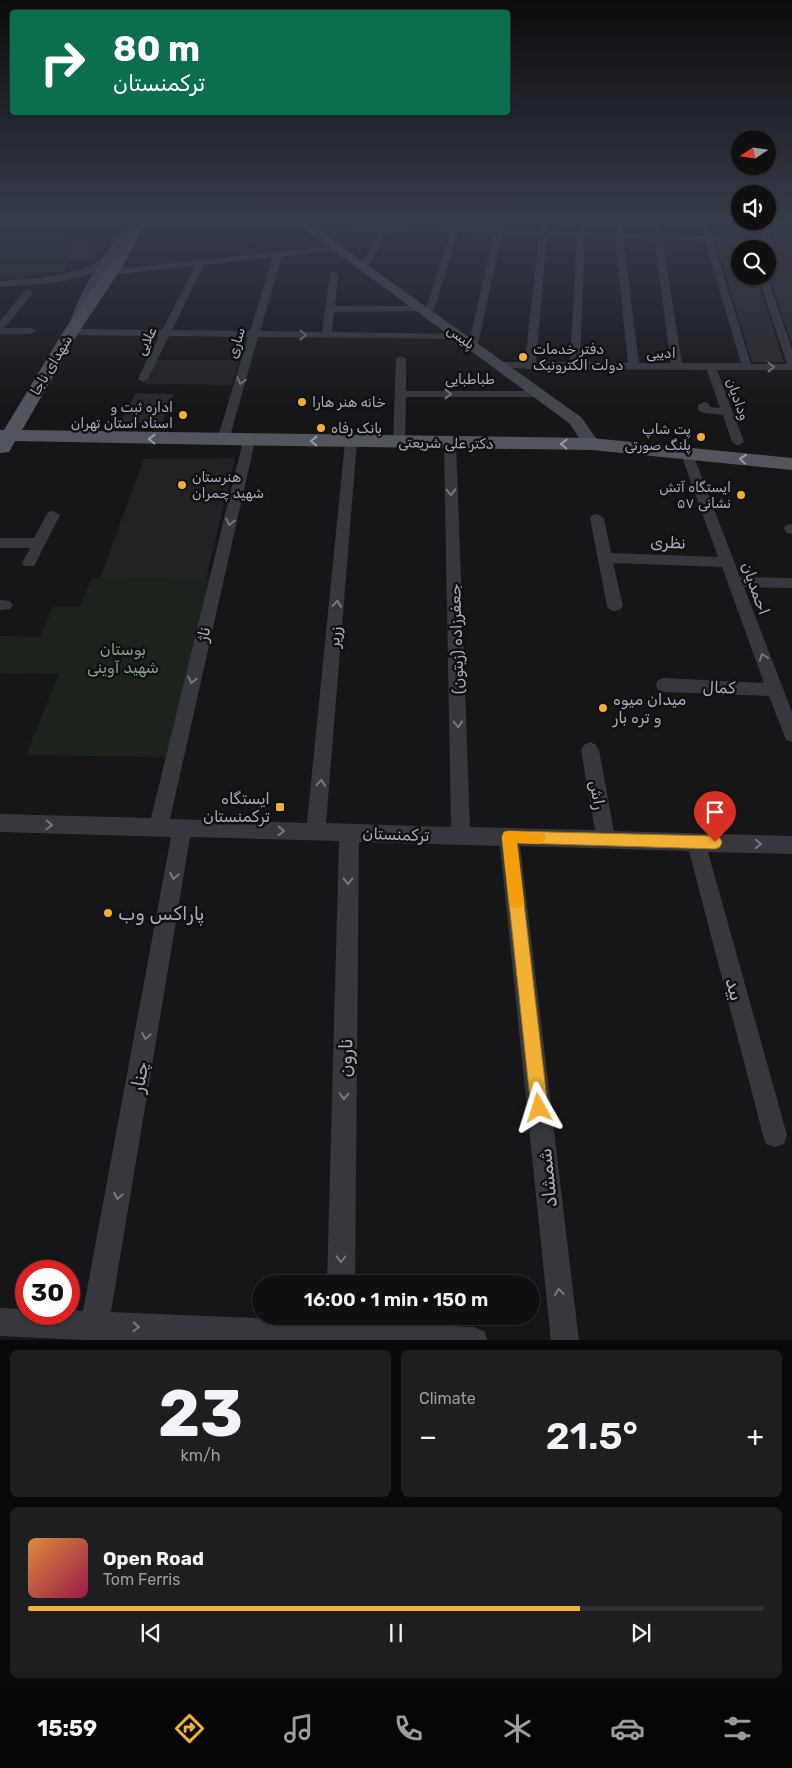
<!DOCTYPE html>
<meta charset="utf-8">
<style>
body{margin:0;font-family:Rubik,Cairo,sans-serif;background:#1e1e20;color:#f1f3f6;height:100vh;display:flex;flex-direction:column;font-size:19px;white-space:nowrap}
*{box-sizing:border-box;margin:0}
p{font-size:16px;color:#9c9d9f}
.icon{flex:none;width:28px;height:28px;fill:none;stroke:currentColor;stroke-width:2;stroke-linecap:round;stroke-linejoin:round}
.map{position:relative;height:1340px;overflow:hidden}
.panel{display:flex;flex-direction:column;gap:10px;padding:10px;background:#09090a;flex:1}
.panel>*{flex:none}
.hud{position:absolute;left:10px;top:10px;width:500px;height:105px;border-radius:5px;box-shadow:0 1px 4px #0004,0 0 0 1px #303032;background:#0b6e4f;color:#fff;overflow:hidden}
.needle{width:32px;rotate:257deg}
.fabs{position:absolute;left:731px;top:130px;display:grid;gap:10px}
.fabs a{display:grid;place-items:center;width:45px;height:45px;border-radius:50%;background:#101012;box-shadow:0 1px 4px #0004,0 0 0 1px #303032;font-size:25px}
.speed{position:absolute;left:15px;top:1260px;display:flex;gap:10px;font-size:25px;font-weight:700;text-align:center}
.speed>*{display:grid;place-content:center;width:65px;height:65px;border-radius:50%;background:#101012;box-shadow:0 1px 4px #0004,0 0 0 1px #303032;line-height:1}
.speed .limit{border:8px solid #d22;background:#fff;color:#111}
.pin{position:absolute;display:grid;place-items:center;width:42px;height:42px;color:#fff;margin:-51px -21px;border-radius:50% 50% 50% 0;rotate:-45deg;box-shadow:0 0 5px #0007}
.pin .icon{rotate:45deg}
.me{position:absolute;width:55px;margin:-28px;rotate:354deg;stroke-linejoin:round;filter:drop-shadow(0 0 4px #0008)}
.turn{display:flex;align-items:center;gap:18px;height:105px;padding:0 20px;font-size:22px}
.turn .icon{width:65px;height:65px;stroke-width:2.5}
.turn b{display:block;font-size:35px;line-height:42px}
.big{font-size:38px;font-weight:600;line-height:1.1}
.panel .card{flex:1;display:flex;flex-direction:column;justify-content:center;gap:8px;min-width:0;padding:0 18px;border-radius:8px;background:#1e1e20}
.panel .dial{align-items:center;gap:0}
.dial b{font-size:65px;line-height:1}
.song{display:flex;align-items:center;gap:15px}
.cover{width:60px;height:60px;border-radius:8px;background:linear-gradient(135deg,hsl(30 70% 55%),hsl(340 70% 35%))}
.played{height:5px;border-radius:2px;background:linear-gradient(90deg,#f2b134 75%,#303032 75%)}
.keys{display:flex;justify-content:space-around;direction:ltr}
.heat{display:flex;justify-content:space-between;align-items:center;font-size:28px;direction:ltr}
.panel .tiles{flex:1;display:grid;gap:10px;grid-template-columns:1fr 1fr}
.card:last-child{grid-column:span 2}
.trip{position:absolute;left:252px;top:1275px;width:288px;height:50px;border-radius:25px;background:#101012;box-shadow:0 1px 4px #0004,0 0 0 1px #303032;font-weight:600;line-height:50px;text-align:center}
.tabs{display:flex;height:80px;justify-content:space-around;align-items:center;background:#060607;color:#9c9d9f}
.tabs .icon{width:35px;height:35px}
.tabs .active{color:#f2b134}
.tabs b{font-size:22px;color:#f1f3f6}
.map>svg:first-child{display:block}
</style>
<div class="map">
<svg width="792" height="1341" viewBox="0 0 792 1341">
<rect width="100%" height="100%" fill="#161618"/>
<g fill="#222225">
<polygon points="155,360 239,360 232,385 144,384"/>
<polygon points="235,458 206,579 100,578 144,459"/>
</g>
<g fill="#1c231d">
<polygon points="0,227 69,229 66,272 0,279"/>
<polygon points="92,578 211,579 166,757 26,755 59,674 0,673 0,636 40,637 53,607 80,607"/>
</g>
<g fill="#29292c">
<polygon points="709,220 748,221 757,236 713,234"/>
<polygon points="768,220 792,220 792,237 772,236"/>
<polygon points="90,239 89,260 68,262 71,240"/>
<polygon points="716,243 762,244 765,249 740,249 740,276 756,276 784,362 752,362"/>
<polygon points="768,244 792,245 792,343 768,274"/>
<polygon points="135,393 174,394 162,423 121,423"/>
</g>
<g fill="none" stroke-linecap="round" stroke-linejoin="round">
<g fill="#37383d" fill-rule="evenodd">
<path d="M385,220H393L390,225L452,227L455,220H461L460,228L495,229L497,220H505L503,229L539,230L540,220H548L547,231L577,232L578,220H586L585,232L614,233L613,220H621L623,233L653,234L651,220H659L661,234L704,236L699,220H707L712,236L763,238L756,221H764L771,238L792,239V243L713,241L751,364H787L758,276H767L792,349V370H717L744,442L738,446L732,442L723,415L704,413L698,410V405L704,402L708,403L710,407L720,408L707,370L530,369L495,367L494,365L495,363L499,362H525L539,235L502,234L477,348L473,349L468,346L494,234L458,232L432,316H426L425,311L334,312L332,332L460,334L465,337L464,339L258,337L229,440L223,444L217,440L248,337L169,336L148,379L143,382L138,379L159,336L71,335L66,332L71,329L162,330L195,266L112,275L109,274V270L335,246L339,248L338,250L282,256L260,331L322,332L330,274L334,271L338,274L335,306H422L426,308L451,232L388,230L368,267L364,270L360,267L380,230L304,227L300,225L304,223L382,225ZM547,235L577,236L570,362H536ZM585,237L615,238L628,363L580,362ZM623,238L654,239L671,363H639ZM662,239L705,241L741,363H682ZM273,257L250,331L172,330L204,265Z"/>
<path d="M106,257L113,259C88,285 34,284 0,287V281C37,278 73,278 106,257Z"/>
<polygon points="28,290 33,293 4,328 31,328 36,331 31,334 0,334 0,321 25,291"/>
<polygon points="401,356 406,359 406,391 539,391 545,394 539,397 406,397 405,442 403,445 395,445 393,442 396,359"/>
<polygon points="249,437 255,441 170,819 307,823 345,442 351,438 357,442 326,823 451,827 444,443 450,439 456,443 470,827 595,830 581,750 584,745 590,742 596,745 599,750 614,831 792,836 792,854 708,852 787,1135 784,1144 775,1147 766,1144 763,1135 689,851 520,846 579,1341 551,1341 500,846 359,842 355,1284 327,1284 339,841 190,837 111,1312 326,1321 326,1316 354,1316 354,1322 474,1327 484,1331 488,1341 105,1341 0,1336 0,1308 26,1309 26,1314 69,1314 69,1310 83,1311 171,837 0,832 0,814 151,818 243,441"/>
<polygon points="687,450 693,454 740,577 792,578 792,588 744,587 792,712 792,742 786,740 769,696 664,692 658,690 656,685 658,680 664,678 764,683 722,567 613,563 623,606 620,610 615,611 610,610 607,606 590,518 592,515 597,514 604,518 611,553 718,557 681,454"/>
<polygon points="53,511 60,515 34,566 24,566 22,563 30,548 0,548 0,538 34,538 48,512"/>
<polygon points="791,524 792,524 792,534 787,533 784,528 786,525"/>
<polygon points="0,600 10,601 13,605 10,609 0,610"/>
</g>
<g fill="#45474d" fill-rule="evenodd">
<path d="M134,220H145L127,238L89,302L83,325L76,329L71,328L69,325C80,290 107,245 134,220Z"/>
<polygon points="292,220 304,220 581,417 600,444 598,448 586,448 569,423"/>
</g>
<polygon fill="#53555c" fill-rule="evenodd" points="136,220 148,220 119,272 79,332 22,430 592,438 792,458 792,470 592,450 223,445 15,441 9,452 0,453 0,430 4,430 63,332 105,272"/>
</g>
<defs><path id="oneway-chevron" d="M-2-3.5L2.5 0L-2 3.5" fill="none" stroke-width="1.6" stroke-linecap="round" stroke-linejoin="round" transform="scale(1.25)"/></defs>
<g stroke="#757881">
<use href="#oneway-chevron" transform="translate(303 335) rotate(1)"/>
<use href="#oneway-chevron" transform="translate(771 367)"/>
<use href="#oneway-chevron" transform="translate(241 381) rotate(106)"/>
<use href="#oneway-chevron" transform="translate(448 394)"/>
<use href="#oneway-chevron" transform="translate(451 492) rotate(88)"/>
<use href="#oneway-chevron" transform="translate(230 522) rotate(103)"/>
<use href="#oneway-chevron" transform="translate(337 604) rotate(-85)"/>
<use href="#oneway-chevron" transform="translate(763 657) rotate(-110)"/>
<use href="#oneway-chevron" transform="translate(192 680) rotate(103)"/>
<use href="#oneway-chevron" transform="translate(458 724) rotate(88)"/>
<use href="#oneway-chevron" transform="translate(321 783) rotate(-85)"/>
<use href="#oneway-chevron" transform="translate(49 825) rotate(2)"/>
<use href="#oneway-chevron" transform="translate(281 831) rotate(2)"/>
<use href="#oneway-chevron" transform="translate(758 844) rotate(2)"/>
<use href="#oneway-chevron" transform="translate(174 876) rotate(100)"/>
<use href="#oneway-chevron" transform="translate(348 881) rotate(91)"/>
<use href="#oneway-chevron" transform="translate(146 1036) rotate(100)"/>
<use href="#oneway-chevron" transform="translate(344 1096) rotate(91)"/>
<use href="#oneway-chevron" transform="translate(118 1196) rotate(100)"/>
<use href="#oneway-chevron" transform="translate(341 1259) rotate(91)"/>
<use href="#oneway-chevron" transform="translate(559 1292) rotate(-96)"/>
<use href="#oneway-chevron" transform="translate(136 1327) rotate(2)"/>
</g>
<g stroke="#979ba6">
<use href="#oneway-chevron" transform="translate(152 439) rotate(-179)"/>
<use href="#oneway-chevron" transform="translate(314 441) rotate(-179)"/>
<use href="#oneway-chevron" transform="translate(564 444) rotate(-179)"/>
<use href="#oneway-chevron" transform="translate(743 459) rotate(-174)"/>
</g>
<linearGradient id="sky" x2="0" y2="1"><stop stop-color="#0c0c0d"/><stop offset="0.54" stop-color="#363c48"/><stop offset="1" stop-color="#363c48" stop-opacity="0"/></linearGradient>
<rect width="792" height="408" fill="url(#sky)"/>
<polygon fill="#f2b134" stroke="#9d7322" points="509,831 715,836 720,838 722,842 720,847 715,849 517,843 548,1108 545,1114 539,1117 533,1114 531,1108 502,837 504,832"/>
<polygon fill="#f59e0b" points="509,831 544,833 546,838 544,842 539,844 517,843 524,902 522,907 516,909 511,907 509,902 502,837 504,832"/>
<g fill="#f2b134" stroke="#111113" stroke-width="2">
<circle cx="523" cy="357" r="5"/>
<circle cx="302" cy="402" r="5"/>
<circle cx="183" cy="415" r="5"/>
<circle cx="321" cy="428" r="5"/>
<circle cx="701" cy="437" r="5"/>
<circle cx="182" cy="485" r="5"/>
<circle cx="741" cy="495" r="5"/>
<circle cx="603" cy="708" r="5"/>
<rect x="275" y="802" width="10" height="10" rx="2.5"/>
<circle cx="108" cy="913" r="5"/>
</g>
<g text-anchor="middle" stroke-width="5" stroke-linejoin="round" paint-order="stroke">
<g font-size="14" fill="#a8adb8" stroke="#111113">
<text transform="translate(461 337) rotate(36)" y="5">پلیس</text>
<text transform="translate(146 341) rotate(-64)" y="5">علایی</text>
<text transform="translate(236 343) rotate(-74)" y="5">ساری</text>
<text x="661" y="358">ادیبی</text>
<text transform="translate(51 365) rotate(-59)" y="5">شهدای ناجا</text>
<text x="470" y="384">طباطبایی</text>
<text transform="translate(738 399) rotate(70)" y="5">ودادیان</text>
<text transform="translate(446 443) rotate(1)" y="5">دکتر علی شریعتی</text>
</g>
<g font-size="14" fill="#a8adb8" stroke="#111113" text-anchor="start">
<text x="533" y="354">دفتر خدمات<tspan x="533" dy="16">دولت الکترونیک</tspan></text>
<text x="312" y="407">خانه هنر هارا</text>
<text x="173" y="412" text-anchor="end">اداره ثبت و<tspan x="173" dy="16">اسناد استان تهران</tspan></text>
<text x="331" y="433">بانک رفاه</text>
<text x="691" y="434" text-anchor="end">پت شاپ<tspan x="691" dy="16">پلنگ صورتی</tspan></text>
<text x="192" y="482">هنرستان<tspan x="192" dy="16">شهید چمران</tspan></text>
<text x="731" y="492" text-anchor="end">ایستگاه آتش<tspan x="731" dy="16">نشانی ۵۷</tspan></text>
</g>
<g font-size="16" fill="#a8adb8" stroke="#111113">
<text transform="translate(668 542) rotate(2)" y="6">نظری</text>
<text transform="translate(756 588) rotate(70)" y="6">احمدیان</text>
<text transform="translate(203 634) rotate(-77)" y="6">ناژ</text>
<text transform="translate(334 637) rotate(-85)" y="6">زریر</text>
<text transform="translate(456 639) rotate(-92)" y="6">جعفرزاده (زیتون)</text>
<text transform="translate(719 687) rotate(2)" y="6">کمال</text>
<text transform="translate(598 795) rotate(80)" y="6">راش</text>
<text transform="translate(396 834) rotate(2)" y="6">ترکمنستان</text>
</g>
<g font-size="16" fill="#7fa381" stroke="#111113">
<text x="123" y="655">بوستان<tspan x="123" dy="18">شهید آوینی</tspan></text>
</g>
<g font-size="16" fill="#a8adb8" stroke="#111113" text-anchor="start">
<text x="613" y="705">میدان میوه<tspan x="613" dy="18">و تره بار</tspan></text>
<text x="270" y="804" text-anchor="end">ایستگاه<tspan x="270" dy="18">ترکمنستان</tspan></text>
</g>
<g font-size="19" fill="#a8adb8" stroke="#111113" text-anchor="start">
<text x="118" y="920">پاراکس وب</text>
</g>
<g font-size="19" fill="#a8adb8" stroke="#111113">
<text transform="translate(735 989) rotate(75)" y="7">بید</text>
<text transform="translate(345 1058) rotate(-89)" y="7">نارون</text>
<text transform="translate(139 1077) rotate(-80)" y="7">چنار</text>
<text transform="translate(547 1178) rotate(-96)" y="7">شمشاد</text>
</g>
</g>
</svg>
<div class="fabs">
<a><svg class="needle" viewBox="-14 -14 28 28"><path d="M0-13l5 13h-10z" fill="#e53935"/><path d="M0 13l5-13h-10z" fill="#9c9d9f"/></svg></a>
<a><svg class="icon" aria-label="sound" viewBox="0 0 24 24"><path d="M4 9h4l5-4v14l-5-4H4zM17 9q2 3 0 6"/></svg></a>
<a><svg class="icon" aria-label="search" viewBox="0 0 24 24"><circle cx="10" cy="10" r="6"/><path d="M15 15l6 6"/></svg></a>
</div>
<div class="speed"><div class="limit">30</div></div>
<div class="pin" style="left:715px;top:842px;background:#d93025"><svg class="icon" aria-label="arrive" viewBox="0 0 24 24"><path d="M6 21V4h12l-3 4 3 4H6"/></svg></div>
<svg class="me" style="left:539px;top:1108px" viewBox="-20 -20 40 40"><path d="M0-17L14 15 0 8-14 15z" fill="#f2b134" stroke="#fff" stroke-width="4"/></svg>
<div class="trip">16:00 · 1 min · 150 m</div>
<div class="hud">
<div class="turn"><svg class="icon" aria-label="right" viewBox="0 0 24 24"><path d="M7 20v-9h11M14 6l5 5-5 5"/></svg><div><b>80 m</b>ترکمنستان</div></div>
</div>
</div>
<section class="panel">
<div class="tiles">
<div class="card dial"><b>23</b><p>km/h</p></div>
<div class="card"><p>Climate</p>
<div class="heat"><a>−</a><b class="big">21.5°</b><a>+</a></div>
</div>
<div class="card">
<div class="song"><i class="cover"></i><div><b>Open Road</b><p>Tom Ferris</p></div></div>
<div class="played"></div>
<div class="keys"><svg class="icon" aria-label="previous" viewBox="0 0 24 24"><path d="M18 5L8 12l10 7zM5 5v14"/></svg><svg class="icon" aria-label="pause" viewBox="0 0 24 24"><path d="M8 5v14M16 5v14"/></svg><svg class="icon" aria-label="next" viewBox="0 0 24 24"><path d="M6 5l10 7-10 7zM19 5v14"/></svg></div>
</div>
</div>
</section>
<nav class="tabs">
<b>15:59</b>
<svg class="icon active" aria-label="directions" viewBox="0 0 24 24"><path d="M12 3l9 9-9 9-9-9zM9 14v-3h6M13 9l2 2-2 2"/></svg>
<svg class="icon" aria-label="music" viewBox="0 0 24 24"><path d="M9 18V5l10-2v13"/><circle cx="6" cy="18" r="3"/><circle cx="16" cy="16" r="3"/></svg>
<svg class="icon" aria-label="phone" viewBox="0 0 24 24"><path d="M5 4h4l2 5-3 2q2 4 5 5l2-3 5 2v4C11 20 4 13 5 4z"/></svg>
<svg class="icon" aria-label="climate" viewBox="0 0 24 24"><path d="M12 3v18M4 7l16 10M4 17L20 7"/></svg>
<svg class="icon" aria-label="car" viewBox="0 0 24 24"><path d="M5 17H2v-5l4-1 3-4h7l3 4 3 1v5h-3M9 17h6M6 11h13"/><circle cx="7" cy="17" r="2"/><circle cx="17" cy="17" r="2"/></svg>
<svg class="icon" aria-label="filters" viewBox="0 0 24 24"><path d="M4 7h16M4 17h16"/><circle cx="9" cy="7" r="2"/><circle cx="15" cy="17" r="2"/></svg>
</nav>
